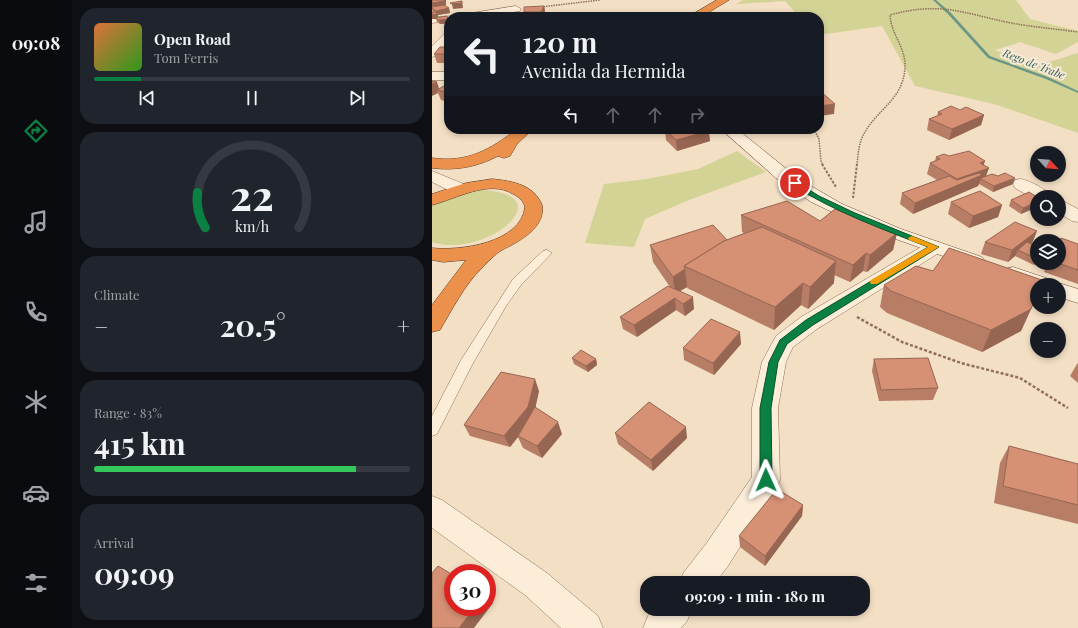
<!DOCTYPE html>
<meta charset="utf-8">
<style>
body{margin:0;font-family:"Playfair Display",serif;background:#20242c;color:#f1f3f6;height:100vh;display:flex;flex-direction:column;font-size:15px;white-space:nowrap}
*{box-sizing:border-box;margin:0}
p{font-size:13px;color:#9ea1a6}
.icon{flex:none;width:22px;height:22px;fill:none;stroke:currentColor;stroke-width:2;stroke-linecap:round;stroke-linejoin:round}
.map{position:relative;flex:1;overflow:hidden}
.side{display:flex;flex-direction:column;gap:8px;padding:8px;background:#0d0f14;width:360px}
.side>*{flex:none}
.guide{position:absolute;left:12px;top:12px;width:380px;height:122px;border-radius:16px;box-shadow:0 2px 6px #0003;background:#171b24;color:#f1f3f6;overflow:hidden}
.needle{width:26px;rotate:116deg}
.tools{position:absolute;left:598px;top:146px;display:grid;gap:8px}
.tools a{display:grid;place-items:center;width:36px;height:36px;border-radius:50%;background:#171b24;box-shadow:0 2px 6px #0003;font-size:20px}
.speed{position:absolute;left:12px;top:564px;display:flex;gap:8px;font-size:20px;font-weight:700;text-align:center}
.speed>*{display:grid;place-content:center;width:52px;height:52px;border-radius:50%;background:#171b24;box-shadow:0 2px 6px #0003;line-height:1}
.speed .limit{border:6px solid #d22;background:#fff;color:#111}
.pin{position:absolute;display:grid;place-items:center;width:34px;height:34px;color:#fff;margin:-17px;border:2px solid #fff;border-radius:50%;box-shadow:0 1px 4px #0007}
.me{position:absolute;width:44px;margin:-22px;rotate:359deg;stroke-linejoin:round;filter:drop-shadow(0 0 3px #0008)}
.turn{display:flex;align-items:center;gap:14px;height:84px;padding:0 12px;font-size:18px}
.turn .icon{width:52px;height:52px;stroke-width:2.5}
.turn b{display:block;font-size:28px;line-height:34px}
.lanes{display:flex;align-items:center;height:38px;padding:0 12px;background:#0003;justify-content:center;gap:20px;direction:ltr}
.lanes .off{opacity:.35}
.big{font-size:30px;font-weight:700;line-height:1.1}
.side .widget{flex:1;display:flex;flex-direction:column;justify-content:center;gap:6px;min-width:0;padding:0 14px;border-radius:16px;background:#20242c}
.side .dial{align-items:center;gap:0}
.dial svg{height:104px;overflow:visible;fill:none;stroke:#363941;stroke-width:7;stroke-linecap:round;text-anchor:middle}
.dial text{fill:#f1f3f6;stroke:none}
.song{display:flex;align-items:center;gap:12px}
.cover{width:48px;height:48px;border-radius:6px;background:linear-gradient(135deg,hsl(20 70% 55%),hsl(110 70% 35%))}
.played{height:4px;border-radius:2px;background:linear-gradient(90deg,#0b8043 15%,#363941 15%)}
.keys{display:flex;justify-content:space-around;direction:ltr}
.heat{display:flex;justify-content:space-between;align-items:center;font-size:22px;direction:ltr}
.charge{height:6px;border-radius:3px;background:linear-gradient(90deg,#34c759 83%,#363941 0)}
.trip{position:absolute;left:208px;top:576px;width:230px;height:40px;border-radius:16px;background:#171b24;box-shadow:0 2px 6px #0003;font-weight:700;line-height:40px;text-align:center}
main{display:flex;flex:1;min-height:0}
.menu{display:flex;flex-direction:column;width:72px;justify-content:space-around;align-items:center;background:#090b0e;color:#9ea1a6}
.menu .icon{width:28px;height:28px}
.menu .selected{color:#0b8043}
.menu b{font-size:18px;color:#f1f3f6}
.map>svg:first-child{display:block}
</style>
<main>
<nav class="menu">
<b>09:08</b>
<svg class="icon selected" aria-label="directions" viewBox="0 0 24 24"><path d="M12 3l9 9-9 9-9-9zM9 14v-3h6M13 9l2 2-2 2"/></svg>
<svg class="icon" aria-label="music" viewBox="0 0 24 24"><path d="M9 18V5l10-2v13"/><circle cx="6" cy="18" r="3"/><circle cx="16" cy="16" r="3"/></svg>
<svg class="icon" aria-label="phone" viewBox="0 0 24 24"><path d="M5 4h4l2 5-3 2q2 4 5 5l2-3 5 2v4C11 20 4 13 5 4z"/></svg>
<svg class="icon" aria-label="climate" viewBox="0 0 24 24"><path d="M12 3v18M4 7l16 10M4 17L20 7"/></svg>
<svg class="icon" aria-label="car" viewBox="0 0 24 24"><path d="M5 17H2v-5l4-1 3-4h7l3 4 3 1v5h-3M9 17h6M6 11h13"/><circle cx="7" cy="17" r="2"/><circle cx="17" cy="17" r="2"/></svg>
<svg class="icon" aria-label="filters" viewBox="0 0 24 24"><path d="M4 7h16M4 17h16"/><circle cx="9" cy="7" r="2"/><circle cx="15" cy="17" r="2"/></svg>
</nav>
<section class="side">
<div class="widget">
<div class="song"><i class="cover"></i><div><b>Open Road</b><p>Tom Ferris</p></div></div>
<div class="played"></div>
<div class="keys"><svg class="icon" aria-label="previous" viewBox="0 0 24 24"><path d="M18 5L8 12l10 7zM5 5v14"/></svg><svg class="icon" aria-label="pause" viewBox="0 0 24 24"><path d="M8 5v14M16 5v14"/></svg><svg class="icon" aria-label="next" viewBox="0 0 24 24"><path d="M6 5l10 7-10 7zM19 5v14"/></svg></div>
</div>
<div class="widget dial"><svg viewBox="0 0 100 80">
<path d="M14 69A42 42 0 1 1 86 69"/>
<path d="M14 69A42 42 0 0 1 8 42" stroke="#0b8043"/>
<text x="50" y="56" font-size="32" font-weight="700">22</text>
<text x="50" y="72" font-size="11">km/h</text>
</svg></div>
<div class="widget"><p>Climate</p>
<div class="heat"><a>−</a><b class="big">20.5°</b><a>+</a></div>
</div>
<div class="widget"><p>Range · 83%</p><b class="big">415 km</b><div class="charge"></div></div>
<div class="widget"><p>Arrival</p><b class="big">09:09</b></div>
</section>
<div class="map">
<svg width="646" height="628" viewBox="0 0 646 628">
<rect width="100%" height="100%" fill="#f3dfc4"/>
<g fill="#d3d396">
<polygon points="311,0 584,0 598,19 646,31 646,42 624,54 588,42 563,50 601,67 646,53 646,133 562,104 483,86 450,26 387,35 387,17 367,17 353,1 304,4"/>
<polygon points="305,151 334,172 257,200 213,219 202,247 153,243 172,184 215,179 266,169"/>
<path d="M49,190C134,194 52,260 0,242V205C15,196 32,192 49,190Z"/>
</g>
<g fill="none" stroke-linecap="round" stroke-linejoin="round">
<polygon fill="#6c9686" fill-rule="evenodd" points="501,0 504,0 518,12 558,56 616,77 646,91 646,93 614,79 556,58 516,14"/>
<g stroke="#916f58" stroke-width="1">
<polygon id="lane" points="115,250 120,253 89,285 74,306 40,365 5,434 0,436 0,416 29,360 81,279 111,251"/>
</g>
<g stroke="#916f58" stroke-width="1">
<g id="street">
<polygon points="84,6 89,9 88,11 48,17 17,17 17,21 0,23 0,17 21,16"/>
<polygon points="17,32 17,42 4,56 0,57 0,46 13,33"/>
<polygon points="0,171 34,185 37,189 34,193 28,194 22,193 0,182"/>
<path d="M589,179C599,181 614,189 620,197H605V201L583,188L581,184L583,180Z"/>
<polygon points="627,201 633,202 646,209 646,222 640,221 627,213"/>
<polygon points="503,241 510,243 513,247 510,251 385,329 361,347 354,362 346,408 348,480 344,489 296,566 283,583 247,583 252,572 274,544 320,477 320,408 330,362 344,336 369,317 496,243"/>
<polygon points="0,496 10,500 115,573 166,616 171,628 129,628 93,595 0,528"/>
<polygon points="222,609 260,609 255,621 249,628 211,628 216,616"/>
</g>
</g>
<g stroke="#73503b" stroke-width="1">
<g id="secondary">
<rect x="0" y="72" width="17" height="8"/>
<polygon points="289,129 305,129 367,179 410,204 469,229 550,257 553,261 550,265 543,267 536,265 436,229 379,202 344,178"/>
<polygon points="581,267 620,280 623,284 627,283 646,289 646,303 627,297 627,285 605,285 605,290 574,279 571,274 574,269"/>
</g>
</g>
<g stroke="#5e3d2c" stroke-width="1">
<g id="highway">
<polygon points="285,0 297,0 269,17 256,17"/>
<path d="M85,129H101L85,144L78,156L72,158L66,156C45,167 24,171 0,168V158C35,163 58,150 85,129Z"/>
<path d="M60,179C81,181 102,185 110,205C114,228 86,242 70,250C63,254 55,263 49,269C34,283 19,311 8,330L0,332V305L34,260L11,262L0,260V248C28,251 89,243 93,207C91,200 87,197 81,194C57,179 24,199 0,205V194L34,183Z"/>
</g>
</g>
<g stroke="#916f58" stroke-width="1.5" stroke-dasharray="1.5 1" stroke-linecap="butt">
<polyline points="109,7 168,0"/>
<polyline points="382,129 387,139 389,161 391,165"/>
<path d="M425,165C426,154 427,141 433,132C447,108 471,99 473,68C474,47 459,35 458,15C509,1 530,13 579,23C601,27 624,29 646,32"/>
</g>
<g stroke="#916f58" stroke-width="2" stroke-dasharray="2.5 1.5" stroke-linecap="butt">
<polyline points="390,164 404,187"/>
<polyline points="421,198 425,164"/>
</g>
<polyline stroke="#916f58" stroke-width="2.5" stroke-dasharray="3 2" stroke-linecap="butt" points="425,317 470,342 529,363 588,378 636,408"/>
<use href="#lane" fill="#fcedd9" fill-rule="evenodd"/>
<use href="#street" fill="#fcedd9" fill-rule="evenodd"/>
<use href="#secondary" fill="#fcedd9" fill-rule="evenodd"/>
<use href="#highway" fill="#eb914c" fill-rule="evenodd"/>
</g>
<g fill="#b87d65">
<polygon points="0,0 14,0 14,5 13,6 17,8 18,13 6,15 6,17 15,16 17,21 17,23 8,24 5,22 4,19 0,19 0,12 1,12 0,10"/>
<polygon points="112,6 113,11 110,16 93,16 92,12"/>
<polygon points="17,37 17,65 16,63 5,63 2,54 14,47 12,41"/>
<polygon points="0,81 7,89 17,83 17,102 9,100 6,93"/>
<polygon points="528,110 552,115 549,125 517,140 495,130 497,119 505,116 506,112"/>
<polygon points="234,129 275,129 278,141 245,151 234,140 233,130 235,129"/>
<polygon points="517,156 552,165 554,176 581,184 561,192 547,184 546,186 481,214 468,204 470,193 505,180 495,174 498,163 503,161 504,157"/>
<polygon points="605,197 605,207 589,214 577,206 579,200"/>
<polygon points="519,202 570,205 566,217 537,228 516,214"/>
<polygon points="309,215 388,221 465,233 461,250 435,272 431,271 418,282 402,275 402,283 376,309 369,305 342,330 255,288 255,287 248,291 262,309 253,316 244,310 205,337 191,329 188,317 238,287 221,262 218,245 295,240 312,233 310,232"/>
<polygon points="605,231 600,243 599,244 605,247 605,262 602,265 583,256 576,262 549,254 553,242"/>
<polygon points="646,244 646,284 612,272 616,263 627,263"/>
<polygon points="452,285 599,309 589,331 550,352 455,313 448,307"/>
<polygon points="309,344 282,375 252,360 251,348"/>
<polygon points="140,358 164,359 165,365 156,372 142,364"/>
<polygon points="442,359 506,388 501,400 447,401 440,371"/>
<polygon points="646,363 646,383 638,376 645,364"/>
<polygon points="107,391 103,407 130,434 110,458 91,448 86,437 78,447 38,436 32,425"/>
<polygon points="183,433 255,438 221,471 186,444"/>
<polygon points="577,446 646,464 646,524 562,503 568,463"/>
<polygon points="371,505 370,516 333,566 308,547 307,536"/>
</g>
<g fill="#966652">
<polygon points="13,0 14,0 14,5 0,7 0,3"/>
<polygon points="30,1 31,8 21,9 20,4"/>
<polygon points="112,6 113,11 110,16 109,12"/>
<polygon points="17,8 18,13 6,15 6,18 3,18 4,19 0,19 0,15 5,14 4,11"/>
<polygon points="16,19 17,23 8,24 7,20"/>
<polygon points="5,82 8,91 5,90 6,93 0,96 0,84"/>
<polygon points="403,104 402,114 387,116 387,106"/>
<polygon points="552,115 549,125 517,140 520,129"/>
<polygon points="277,131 278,141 245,151 244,140"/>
<polygon points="553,161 550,170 557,168 553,179 549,179 546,186 481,214 483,203 522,187 525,179 548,163"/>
<polygon points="583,178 581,184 561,192 562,186"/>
<polygon points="605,202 605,207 589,214 591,208"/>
<polygon points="570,205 566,217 537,228 541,216"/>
<polygon points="605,231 600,243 589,251 586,250 583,256 576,262 580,250"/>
<polygon points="465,233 461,250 435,272 438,255"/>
<polygon points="434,253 431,271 418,282 421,265"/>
<polygon points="404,261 402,283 376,309 378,287"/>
<polygon points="253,269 255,287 243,294 241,277"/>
<polygon points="371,283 369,305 342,330 343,307"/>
<polygon points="261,297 262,309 253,316 251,304"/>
<polygon points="243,298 244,310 205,337 202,325"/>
<polygon points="599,309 589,331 550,352 559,330"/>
<polygon points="308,332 309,344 282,375 281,363"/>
<polygon points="164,359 165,365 156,372 154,366"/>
<polygon points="103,379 107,391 101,419 86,436 86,437 78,447 72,436"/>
<polygon points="126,422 130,434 110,458 105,446"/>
<polygon points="254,427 255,438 221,471 219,460"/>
<polygon points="371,505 370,516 333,566 333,556"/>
<polygon points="55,596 61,603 42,628 27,628 43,607 55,607"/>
</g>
<g fill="#d69175" stroke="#966652">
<polygon points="0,0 13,0 13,1 0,3"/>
<polygon points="30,1 30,3 20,4 18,3"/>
<polygon points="12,5 17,8 4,11 0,8 0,7"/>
<polygon points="112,6 109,12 92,12 92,7"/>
<polygon points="0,12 4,12 5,14 0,15"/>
<polygon points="49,14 48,17 26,17 26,16"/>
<polygon points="15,16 16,19 7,20 3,18"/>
<polygon points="17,37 17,41 12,41"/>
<polygon points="8,47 17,47 17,56 14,56 16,54 2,54"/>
<polygon points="0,81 5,82 0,84"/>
<polygon points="17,83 17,93 5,90"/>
<polygon points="387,91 387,90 403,104 387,106"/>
<polygon points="519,106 528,110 534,107 552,115 520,129 497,119 510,114 506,112"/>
<polygon points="236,129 275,129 277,131 244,140 233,130"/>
<polygon points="537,151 553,161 548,163 557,168 525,179 498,163 508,159 504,157 512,154 517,156"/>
<polygon points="547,173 550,175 483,203 470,193 517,176 525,180"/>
<polygon points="573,173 583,178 562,186 549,179 549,178 560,174 566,176"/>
<polygon points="548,191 570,205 541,216 519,202"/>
<polygon points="597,192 605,197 605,202 591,208 579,200"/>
<polygon points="355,201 388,221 403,209 465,233 438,255 434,253 421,265 309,215"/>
<polygon points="583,222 605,231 580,250 553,242"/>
<polygon points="281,225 295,240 292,241 252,266 253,269 241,277 218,245"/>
<polygon points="330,227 404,261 378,287 371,283 343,307 252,266 292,241"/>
<polygon points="629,238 646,244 646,270 626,263 627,263 627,242"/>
<polygon points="595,242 605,247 605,259 586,250"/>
<polygon points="517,248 610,280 608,285 605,285 605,294 599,309 559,330 459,291 452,285 484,266 501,271"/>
<polygon points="236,286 261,297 251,304 243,298 202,325 188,317"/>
<polygon points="279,319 308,332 281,363 251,348"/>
<polygon points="149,350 164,359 154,366 140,358"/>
<polygon points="496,358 506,388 449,390 442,359"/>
<polygon points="69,372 103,379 96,407 72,436 32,425"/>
<polygon points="217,402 254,427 219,460 183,433"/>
<polygon points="103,407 126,422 105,446 86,436"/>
<polygon points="577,446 646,464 646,505 571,486"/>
<polygon points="345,489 371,505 333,556 307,536"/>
<polygon points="6,566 21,575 21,607 43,607 27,628 0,628 0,573"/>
</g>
<path fill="#0b8043" stroke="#07532c" d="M363,181L387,196L423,213L507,247L381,325L355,344L346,362L339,408L340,480L338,484L334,485L330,484L328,480V408L337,362L348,340L374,320L496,247C450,229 403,212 360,185V182Z"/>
<polygon fill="#f59e0b" points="480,236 507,247 445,284 439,284 438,282 439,280 496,247 477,240 476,238"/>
<g text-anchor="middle" stroke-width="4" stroke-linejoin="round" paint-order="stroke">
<g font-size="11" font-style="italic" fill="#2b6056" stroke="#faead5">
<text transform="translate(602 64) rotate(21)" y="4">Rego de Trabe</text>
</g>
</g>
</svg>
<div class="tools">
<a><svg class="needle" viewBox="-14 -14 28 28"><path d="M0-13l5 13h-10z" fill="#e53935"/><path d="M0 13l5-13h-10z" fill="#9ea1a6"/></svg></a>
<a><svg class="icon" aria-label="search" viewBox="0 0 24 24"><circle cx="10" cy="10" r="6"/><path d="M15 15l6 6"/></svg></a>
<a><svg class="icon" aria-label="layers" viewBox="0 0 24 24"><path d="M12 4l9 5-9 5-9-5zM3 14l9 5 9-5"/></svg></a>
<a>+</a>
<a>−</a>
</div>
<div class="speed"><div class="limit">30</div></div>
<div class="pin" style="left:363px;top:183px;background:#d93025"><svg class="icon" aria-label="arrive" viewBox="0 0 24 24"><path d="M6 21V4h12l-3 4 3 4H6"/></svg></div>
<svg class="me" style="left:334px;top:480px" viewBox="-20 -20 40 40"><path d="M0-17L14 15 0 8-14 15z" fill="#0b8043" stroke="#fff" stroke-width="4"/></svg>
<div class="trip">09:09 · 1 min · 180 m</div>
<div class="guide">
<div class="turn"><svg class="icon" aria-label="left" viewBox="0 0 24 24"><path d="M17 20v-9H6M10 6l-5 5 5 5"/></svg><div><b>120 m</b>Avenida da Hermida</div></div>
<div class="lanes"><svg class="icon" aria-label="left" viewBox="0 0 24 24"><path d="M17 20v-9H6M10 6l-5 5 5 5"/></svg><svg class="icon off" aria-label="ahead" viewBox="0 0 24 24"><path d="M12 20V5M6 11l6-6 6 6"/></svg><svg class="icon off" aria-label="ahead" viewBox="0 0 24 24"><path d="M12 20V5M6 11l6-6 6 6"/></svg><svg class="icon off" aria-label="right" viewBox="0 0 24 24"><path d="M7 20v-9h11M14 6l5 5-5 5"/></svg></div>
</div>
</div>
</main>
